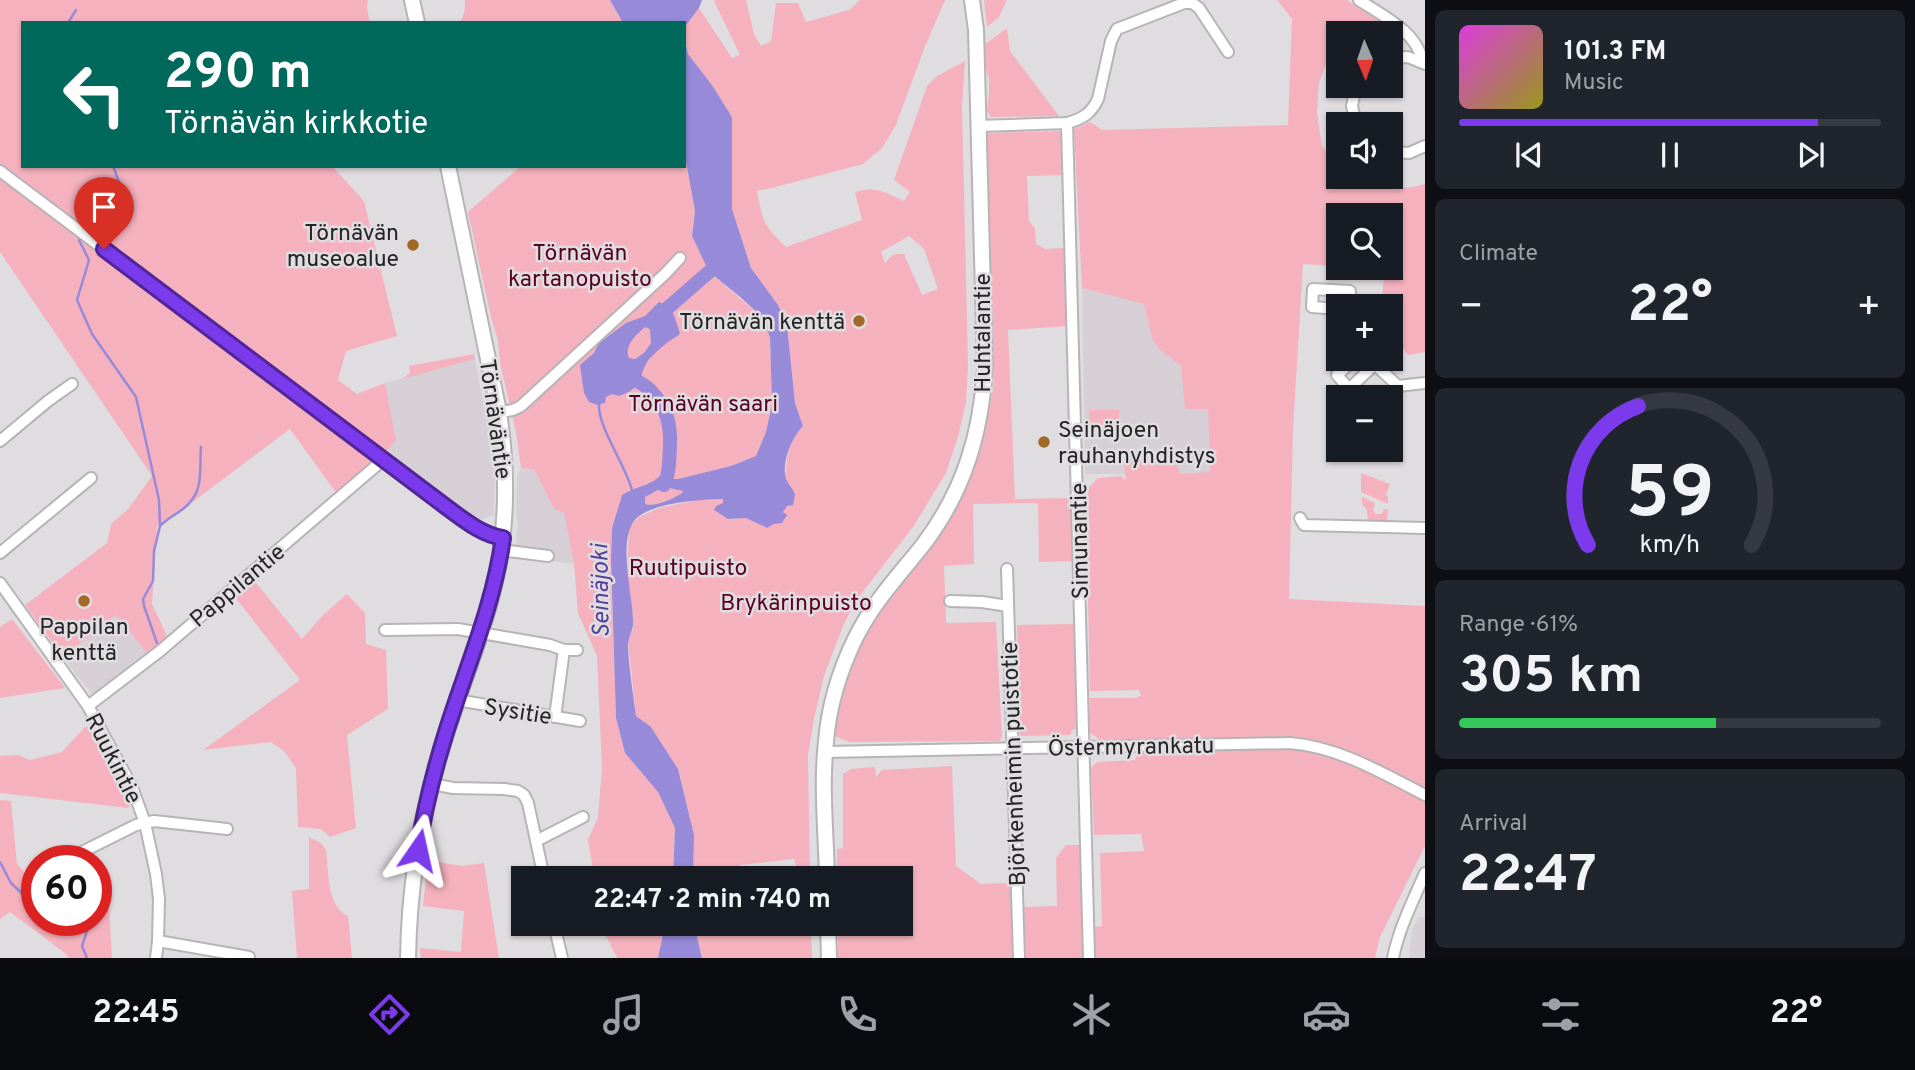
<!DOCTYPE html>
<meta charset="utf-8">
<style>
body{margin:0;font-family:Overpass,sans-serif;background:#20242c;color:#f1f3f6;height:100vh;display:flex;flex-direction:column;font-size:26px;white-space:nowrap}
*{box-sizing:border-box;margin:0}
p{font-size:23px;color:#9ea1a6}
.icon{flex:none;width:38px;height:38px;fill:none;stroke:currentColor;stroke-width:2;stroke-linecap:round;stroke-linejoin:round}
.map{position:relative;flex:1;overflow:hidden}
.panel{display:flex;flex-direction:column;gap:10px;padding:10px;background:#0d0f14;width:490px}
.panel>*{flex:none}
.banner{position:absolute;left:21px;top:21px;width:665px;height:147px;border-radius:0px;box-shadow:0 2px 5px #0004;background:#00695c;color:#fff;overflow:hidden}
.needle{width:46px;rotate:178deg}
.tools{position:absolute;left:1326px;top:21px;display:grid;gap:14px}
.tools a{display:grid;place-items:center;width:77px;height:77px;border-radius:0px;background:#171b24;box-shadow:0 2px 5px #0004;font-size:35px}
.speed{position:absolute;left:21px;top:845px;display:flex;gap:14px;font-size:35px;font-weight:700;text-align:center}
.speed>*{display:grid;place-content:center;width:91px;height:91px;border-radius:50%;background:#171b24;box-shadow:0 2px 5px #0004;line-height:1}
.speed .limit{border:10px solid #d22;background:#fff;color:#111}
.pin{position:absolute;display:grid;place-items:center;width:60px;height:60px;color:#fff;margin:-72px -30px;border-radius:50% 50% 50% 0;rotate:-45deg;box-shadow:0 0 7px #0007}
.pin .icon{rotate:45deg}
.me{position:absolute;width:77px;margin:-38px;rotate:11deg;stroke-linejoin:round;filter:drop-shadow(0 0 5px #0008)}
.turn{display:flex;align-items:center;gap:24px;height:147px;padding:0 28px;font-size:32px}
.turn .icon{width:91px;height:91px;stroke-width:2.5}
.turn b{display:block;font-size:49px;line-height:60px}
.big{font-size:52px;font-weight:700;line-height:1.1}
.panel .widget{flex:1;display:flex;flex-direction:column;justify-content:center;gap:10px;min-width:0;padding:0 24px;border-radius:10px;background:#20242c}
.panel .dial{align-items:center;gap:0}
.dial svg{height:182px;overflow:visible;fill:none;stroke:#363941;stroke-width:7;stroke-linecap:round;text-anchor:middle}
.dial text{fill:#f1f3f6;stroke:none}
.song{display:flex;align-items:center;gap:21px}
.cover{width:84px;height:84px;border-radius:10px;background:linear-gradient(135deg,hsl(300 70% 55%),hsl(60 70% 35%))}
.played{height:7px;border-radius:4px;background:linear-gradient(90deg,#7c3aed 85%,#363941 85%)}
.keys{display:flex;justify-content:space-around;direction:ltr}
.heat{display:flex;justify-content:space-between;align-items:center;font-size:38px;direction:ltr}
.charge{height:10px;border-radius:5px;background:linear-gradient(90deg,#34c759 61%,#363941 0)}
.trip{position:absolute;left:511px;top:866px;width:402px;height:70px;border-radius:0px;background:#171b24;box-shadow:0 2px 5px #0004;font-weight:700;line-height:70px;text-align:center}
.dock{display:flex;height:112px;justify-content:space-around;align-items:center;background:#090b0e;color:#9ea1a6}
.dock .icon{width:49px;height:49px}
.dock .selected{color:#7c3aed}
.dock b{font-size:32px;color:#f1f3f6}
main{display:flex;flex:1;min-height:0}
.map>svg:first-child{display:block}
</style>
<main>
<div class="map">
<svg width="1425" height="958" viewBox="0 0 1425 958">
<rect width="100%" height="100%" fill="#e0dde0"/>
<g fill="#d7cfd6">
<polygon points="1082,288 1144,304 1152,339 1160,350 1181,366 1186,409 1208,408 1210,473 1181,474 1177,465 1160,464 1131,458 1124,466 1125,474 1085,474"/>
<polygon points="475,359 484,408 491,423 495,457 494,514 477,523 435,494 384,454 396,440 385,383"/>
<polygon points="521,468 534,469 554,509 564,513 574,564 515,557 518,521 516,515 517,478"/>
<polygon points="117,614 148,654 94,694 90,692 63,657"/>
<polygon points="1419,917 1425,917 1425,958 1409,958 1412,929"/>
</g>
<g fill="#f5b2be" fill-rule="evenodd">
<polygon points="0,0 368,0 367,8 370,23 23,23 23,166 332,166 364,201 397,336 346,351 338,380 357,394 385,383 396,440 384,454 337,494 290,429 178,513 157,526 152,604 168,638 148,654 116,615 63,657 25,605 107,543 111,524 128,509 152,476 0,252"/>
<path d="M465,0H610L623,23H458C465,18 465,8 465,0Z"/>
<path d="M716,0H746L754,34L761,46L771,41L776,3H798L806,22L849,10L860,0H945L924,49L896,125L882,148L863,164L772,188L757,191C763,221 763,225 786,247L862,220L855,192C876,186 884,192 904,201L910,192L894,180L927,86L937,76L965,61L962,105L968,366L966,402L958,437L946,473L913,527L855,602L843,626L824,676L814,719L808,755L810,878H796L795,859L740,865V878H693L694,835L678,769L651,727L636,716L628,642L633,629V616L627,576L629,527L639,517L659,508L697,500L723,499L728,519L746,518L767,528L787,506C785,477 782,450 803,426L795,403L787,325L778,305L751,268L732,209V117L712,85L688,54L684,28L699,8L732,58L740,55L714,1ZM909,236L924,249L938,289L922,295L904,254C893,253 892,255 885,263L881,252Z"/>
<polygon points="984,0 1007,0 999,17 987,27"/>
<path d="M1277,0H1347L1385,25L1361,33H1339V46L1327,61L1319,83L1317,113L1322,146L1339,167V177H1347L1350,180C1376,187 1398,192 1425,184V352L1408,355L1391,333V306H1382L1384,270L1357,268H1391V215H1339V266L1303,264L1293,429L1289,599L1425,606V846L1380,937L1375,958H1092V927L1102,926L1100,853L1144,851L1141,834L1094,835L1091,768L1097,762L1135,760L1144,739H1099L1089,732L1090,698H1136L1141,695L1139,690L1090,691L1086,504L1089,487L1098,478L1121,476L1126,481L1124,466L1131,458L1160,464L1177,465L1181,474L1210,472L1208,409H1185L1181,366L1160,350L1152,339L1144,304L1082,288L1074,129L1090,122L1102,130L1288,125L1292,19Z"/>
<polygon points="1007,28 1010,51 1059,116 991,117 987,111 989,91 989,78 984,64 984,45"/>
<path d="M1062,131L1063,175L1027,176L1029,221L1035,229L1036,244L1045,249L1065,248L1069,326L1008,330L1015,499L1071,498L1073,561L1039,562L1038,503L973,504L974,564L944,566L946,623L996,622L1002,736L1000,741L849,742L835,736C841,690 858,645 883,607C902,578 926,554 945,526C974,482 988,431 994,379L987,133Z"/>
<polygon points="684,151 695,211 692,236 709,272 762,317 770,337 772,404 766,432 756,456 731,466 678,479 672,480 663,473 657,480 622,495 612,528 611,569 616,718 625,753 658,792 675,828 673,878 597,878 594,876 588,840 598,817 602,768 597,656 578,613 574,564 564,513 554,509 534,469 521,468 516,432 500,363 498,341 491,317 468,212 521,166 684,166"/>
<polygon points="474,354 475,359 402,379 410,373 409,366"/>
<polygon points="1089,410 1119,410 1120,430 1089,431"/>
<polygon points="1361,473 1390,484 1386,495 1388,496 1388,504 1361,492"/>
<path d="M669,488L683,490L682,494C671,499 657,507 645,504V497L658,490Z"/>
<polygon points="1362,497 1375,503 1373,510 1376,514 1381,514 1385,509 1388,510 1387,522 1368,522 1367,510 1362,504"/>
<polygon points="253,579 302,639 324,614 347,594 365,613 366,644 386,650 388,709 347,735 356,828 330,837 321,829 298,827 296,768 284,751 271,742 203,750 300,680 234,596"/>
<polygon points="12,619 65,688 0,698 0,627"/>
<polygon points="1074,624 1076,729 1072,730 1070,735 1020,736 1017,625"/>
<polygon points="85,727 91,727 113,765 130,805 128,808 0,793 0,756 18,755 30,760 62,752"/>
<polygon points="952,766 956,866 981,884 1010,883 1014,958 838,958 838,924 901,924 901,878 837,878 837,849 843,848 843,774 851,769 875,767 876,777 882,770"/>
<polygon points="0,800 11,801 17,864 37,887 37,920 96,920 96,902 109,905 112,958 69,958 65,953 10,912 0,919"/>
<path d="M309,837L321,843L326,850C329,871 326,906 348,916L352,958H297L292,891L309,889Z"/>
<polygon points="1066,845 1082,845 1084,958 1026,958 1024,907 1057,906 1056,858"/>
<polygon points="428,860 462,866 484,863 499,958 421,958 420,948 461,952 464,911 423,906"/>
<polygon points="600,924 665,924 658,958 617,958"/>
<polygon points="694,924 811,924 812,958 702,958"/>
</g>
<g fill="#978ad9" fill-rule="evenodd">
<polygon points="610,0 702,0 699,8 684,28 684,23 623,23"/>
<path d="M684,37L688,54L712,85L732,117V209L751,268L778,305L787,325L795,403L803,426C792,438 781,462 786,479C788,484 793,489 795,494L793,505L787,506L783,512L787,515L782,523L774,524L767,528L746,518L728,519L714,510L716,506L723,503V499C698,500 659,502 639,516C615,533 633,595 633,620C634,630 628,637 628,646C629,669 633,693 636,716L651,727L678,769L694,835L693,878H673L675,828L658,792L625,753L616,718L611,560L612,528L622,495C636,486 652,486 663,473L669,474L673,479H678L731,466L756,456L766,432L772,404L770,337L762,317L739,296L709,272L692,236L695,211L684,151ZM669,488L683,491L682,493C672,499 657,507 645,504V497L658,490Z"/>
<path d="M659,302C675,308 674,317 680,333L678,336C671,338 651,356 647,362C642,370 641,381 634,388C630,392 624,394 619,396L612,394L606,397L605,403L598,405L589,402L584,393L580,365L594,353L599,343L626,323L645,316ZM645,327L650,329L651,343L644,353L635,359L629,358C624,345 636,335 645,327Z"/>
<polygon points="665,924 694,924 702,958 658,958"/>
</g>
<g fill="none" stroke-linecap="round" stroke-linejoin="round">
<g stroke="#978ad9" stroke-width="2.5">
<polyline points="68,23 76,10"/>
<polyline points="84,228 89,216 115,215 127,204 113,166"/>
<polyline points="80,237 79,240 89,260 77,300 92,334 136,397 159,500 160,526 154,551 153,581 143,599 144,606 157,643"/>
<path d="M599,403C597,426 625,464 632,490"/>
<path d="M160,526C167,519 175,515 183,509C205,492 199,471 201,447"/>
<polyline points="0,862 11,883 37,908"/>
<polyline points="87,958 82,946 90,922 88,920"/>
</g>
<g stroke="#978ad9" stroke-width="14">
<polyline points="655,319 709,272"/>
<path d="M625,370C632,381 643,382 651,391C667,408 671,424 670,447C669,461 670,471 664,485"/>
</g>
<g stroke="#b7b4b6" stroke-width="14">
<g id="minor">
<path d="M1359,0C1381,15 1418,32 1422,61"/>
<polyline points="1391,58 1408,57 1425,64"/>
<polyline points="1067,123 1089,958"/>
<polyline points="1356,124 1352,106 1356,86"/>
<path d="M978,126L1067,123C1082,119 1091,114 1098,99L1111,41L1117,29L1184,3H1192L1199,8L1228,52"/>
<polyline points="1391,152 1409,153 1425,146"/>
<path d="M0,171L445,506C463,519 480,534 503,539"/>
<polyline points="1339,309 1312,307 1313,289 1350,291 1349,306"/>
<polyline points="1355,359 1337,375 1349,389 1375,364"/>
<polyline points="1369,359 1398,386 1425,383"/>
<polyline points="499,412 513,410 521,406 665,274 680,258"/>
<polyline points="0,441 48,401 72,384"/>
<polyline points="1300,518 1304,525 1425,528"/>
<polyline points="501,550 548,556"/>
<polyline points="0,553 91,478"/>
<polyline points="1007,569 1019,958"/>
<polyline points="0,583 88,706 132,787 145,823 156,874 159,899 158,941 156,958"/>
<polyline points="950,601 982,602 1008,606"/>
<polyline points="385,630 458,629 550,645 564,650 577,650"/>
<polyline points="457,700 580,721"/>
<polyline points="88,706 160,651 383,460"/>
<polyline points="555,717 564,650"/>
<path d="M825,752L1290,743C1339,747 1382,773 1425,795"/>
<polyline points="432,784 453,788 504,789 518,791 524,795 528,803 544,878"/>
<polyline points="536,841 583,817"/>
<polyline points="76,855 136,825 154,821 227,829"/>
<polyline points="554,924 562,958"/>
<polyline points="158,941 249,957"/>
<path d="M1393,958C1399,928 1413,901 1425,873"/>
</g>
</g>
<g stroke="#b7b4b6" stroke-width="18">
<g id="major">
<polyline points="412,0 417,23"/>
<path d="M827,878C826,833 821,786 826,741C829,706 840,670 855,639C872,604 899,575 923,545C964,491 981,434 985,368L976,30L972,0"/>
<polyline points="828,924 829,958"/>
<path d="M408,958C409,889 420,820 440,753C456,697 481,643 494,586C508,528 508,471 499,412L448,166"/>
</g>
</g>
<use href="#minor" stroke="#fff" stroke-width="10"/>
<use href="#major" stroke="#fff" stroke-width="14"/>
</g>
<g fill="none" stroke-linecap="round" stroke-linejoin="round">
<g stroke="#51269a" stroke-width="18">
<path id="route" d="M104,249L445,506C463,519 480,534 503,538C495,595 475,646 457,699C440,748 426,799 418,850"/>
</g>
<use href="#route" stroke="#7c3aed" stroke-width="12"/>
</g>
<g fill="#a16827" stroke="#e0dde0" stroke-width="2.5">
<circle cx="413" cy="245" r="7"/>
<circle cx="859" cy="321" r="7"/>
<circle cx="1044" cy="442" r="7"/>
<circle cx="84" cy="601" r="7"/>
</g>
<g text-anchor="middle" stroke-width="5" stroke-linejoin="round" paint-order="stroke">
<g font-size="23" fill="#252425" stroke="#e0dde0" text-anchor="end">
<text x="399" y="240">Törnävän<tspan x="399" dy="26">museoalue</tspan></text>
<text x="845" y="329">Törnävän kenttä</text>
<text x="1058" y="437" text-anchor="start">Seinäjoen<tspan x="1058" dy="26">rauhanyhdistys</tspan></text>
<text x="84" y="634" text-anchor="middle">Pappilan<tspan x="84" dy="26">kenttä</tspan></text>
</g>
<g font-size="23" fill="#580222" stroke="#e0dde0">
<text x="580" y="260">Törnävän<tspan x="580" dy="26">kartanopuisto</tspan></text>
<text x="703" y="411">Törnävän saari</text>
<text x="688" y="575">Ruutipuisto</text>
<text x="796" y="610">Brykärinpuisto</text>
</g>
<g font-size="23" fill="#252425" stroke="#e0dde0">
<text transform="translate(982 333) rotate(-90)" y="8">Huhtalantie</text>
<text transform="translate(496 419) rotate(82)" y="8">Törnäväntie</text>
<text transform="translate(1079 541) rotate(-91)" y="8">Simunantie</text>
<text transform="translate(237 585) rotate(-40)" y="8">Pappilantie</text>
<text transform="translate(518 711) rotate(9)" y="8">Sysitie</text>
<text transform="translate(1131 746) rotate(-1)" y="8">Östermyrankatu</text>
<text transform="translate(114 758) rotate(63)" y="8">Ruukintie</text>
<text transform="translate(1013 764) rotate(-92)" y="8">Björkenheimin puistotie</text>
</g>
<g font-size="24" font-style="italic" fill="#563f9c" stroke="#e0dde0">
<text transform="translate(600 591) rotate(-91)" y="8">Seinäjoki</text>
</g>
</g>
</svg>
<div class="tools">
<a><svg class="needle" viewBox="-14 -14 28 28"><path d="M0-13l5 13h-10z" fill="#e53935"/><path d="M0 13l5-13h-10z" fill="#9ea1a6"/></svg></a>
<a><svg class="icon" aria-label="sound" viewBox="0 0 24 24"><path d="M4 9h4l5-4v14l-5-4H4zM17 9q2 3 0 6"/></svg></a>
<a><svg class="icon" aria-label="search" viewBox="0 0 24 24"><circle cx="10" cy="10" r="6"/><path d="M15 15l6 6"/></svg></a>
<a>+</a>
<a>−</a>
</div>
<div class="speed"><div class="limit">60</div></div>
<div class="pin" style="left:104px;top:249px;background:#d93025"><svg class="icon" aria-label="arrive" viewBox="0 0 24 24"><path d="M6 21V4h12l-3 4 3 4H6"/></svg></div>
<svg class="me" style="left:418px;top:850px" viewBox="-20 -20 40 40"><path d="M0-17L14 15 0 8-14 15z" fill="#7c3aed" stroke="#fff" stroke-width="4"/></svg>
<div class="trip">22:47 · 2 min · 740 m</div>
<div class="banner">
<div class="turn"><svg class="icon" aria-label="left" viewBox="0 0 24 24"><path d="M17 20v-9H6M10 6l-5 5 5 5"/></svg><div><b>290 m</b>Törnävän kirkkotie</div></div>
</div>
</div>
<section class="panel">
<div class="widget">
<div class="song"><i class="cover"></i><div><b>101.3 FM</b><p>Music</p></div></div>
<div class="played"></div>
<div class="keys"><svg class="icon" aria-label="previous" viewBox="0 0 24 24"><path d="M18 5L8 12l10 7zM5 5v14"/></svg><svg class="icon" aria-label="pause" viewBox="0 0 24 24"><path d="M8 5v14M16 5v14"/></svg><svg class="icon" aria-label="next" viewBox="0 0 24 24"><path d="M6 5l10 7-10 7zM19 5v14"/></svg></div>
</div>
<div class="widget"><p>Climate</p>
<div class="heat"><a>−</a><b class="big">22°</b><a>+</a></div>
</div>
<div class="widget dial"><svg viewBox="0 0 100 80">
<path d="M14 69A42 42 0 1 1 86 69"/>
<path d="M14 69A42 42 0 0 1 36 8" stroke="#7c3aed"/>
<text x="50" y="56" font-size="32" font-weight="700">59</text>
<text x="50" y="72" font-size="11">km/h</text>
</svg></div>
<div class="widget"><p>Range · 61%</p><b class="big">305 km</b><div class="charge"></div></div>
<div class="widget"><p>Arrival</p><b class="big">22:47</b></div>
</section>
</main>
<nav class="dock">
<b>22:45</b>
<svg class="icon selected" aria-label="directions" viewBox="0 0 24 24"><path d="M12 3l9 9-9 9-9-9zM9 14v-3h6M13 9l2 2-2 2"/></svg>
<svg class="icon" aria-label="music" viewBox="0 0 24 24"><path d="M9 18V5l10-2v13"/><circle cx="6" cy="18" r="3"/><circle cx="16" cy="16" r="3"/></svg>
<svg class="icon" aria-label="phone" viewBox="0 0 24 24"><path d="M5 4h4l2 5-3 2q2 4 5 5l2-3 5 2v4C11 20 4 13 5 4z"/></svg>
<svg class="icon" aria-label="climate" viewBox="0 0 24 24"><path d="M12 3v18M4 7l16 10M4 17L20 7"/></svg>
<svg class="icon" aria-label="car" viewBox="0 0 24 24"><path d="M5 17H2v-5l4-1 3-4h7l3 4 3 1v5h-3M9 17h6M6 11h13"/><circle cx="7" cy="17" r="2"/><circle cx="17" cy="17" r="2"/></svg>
<svg class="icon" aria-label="filters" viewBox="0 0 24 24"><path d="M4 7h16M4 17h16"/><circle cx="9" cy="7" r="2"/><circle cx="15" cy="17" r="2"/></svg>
<b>22°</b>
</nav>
